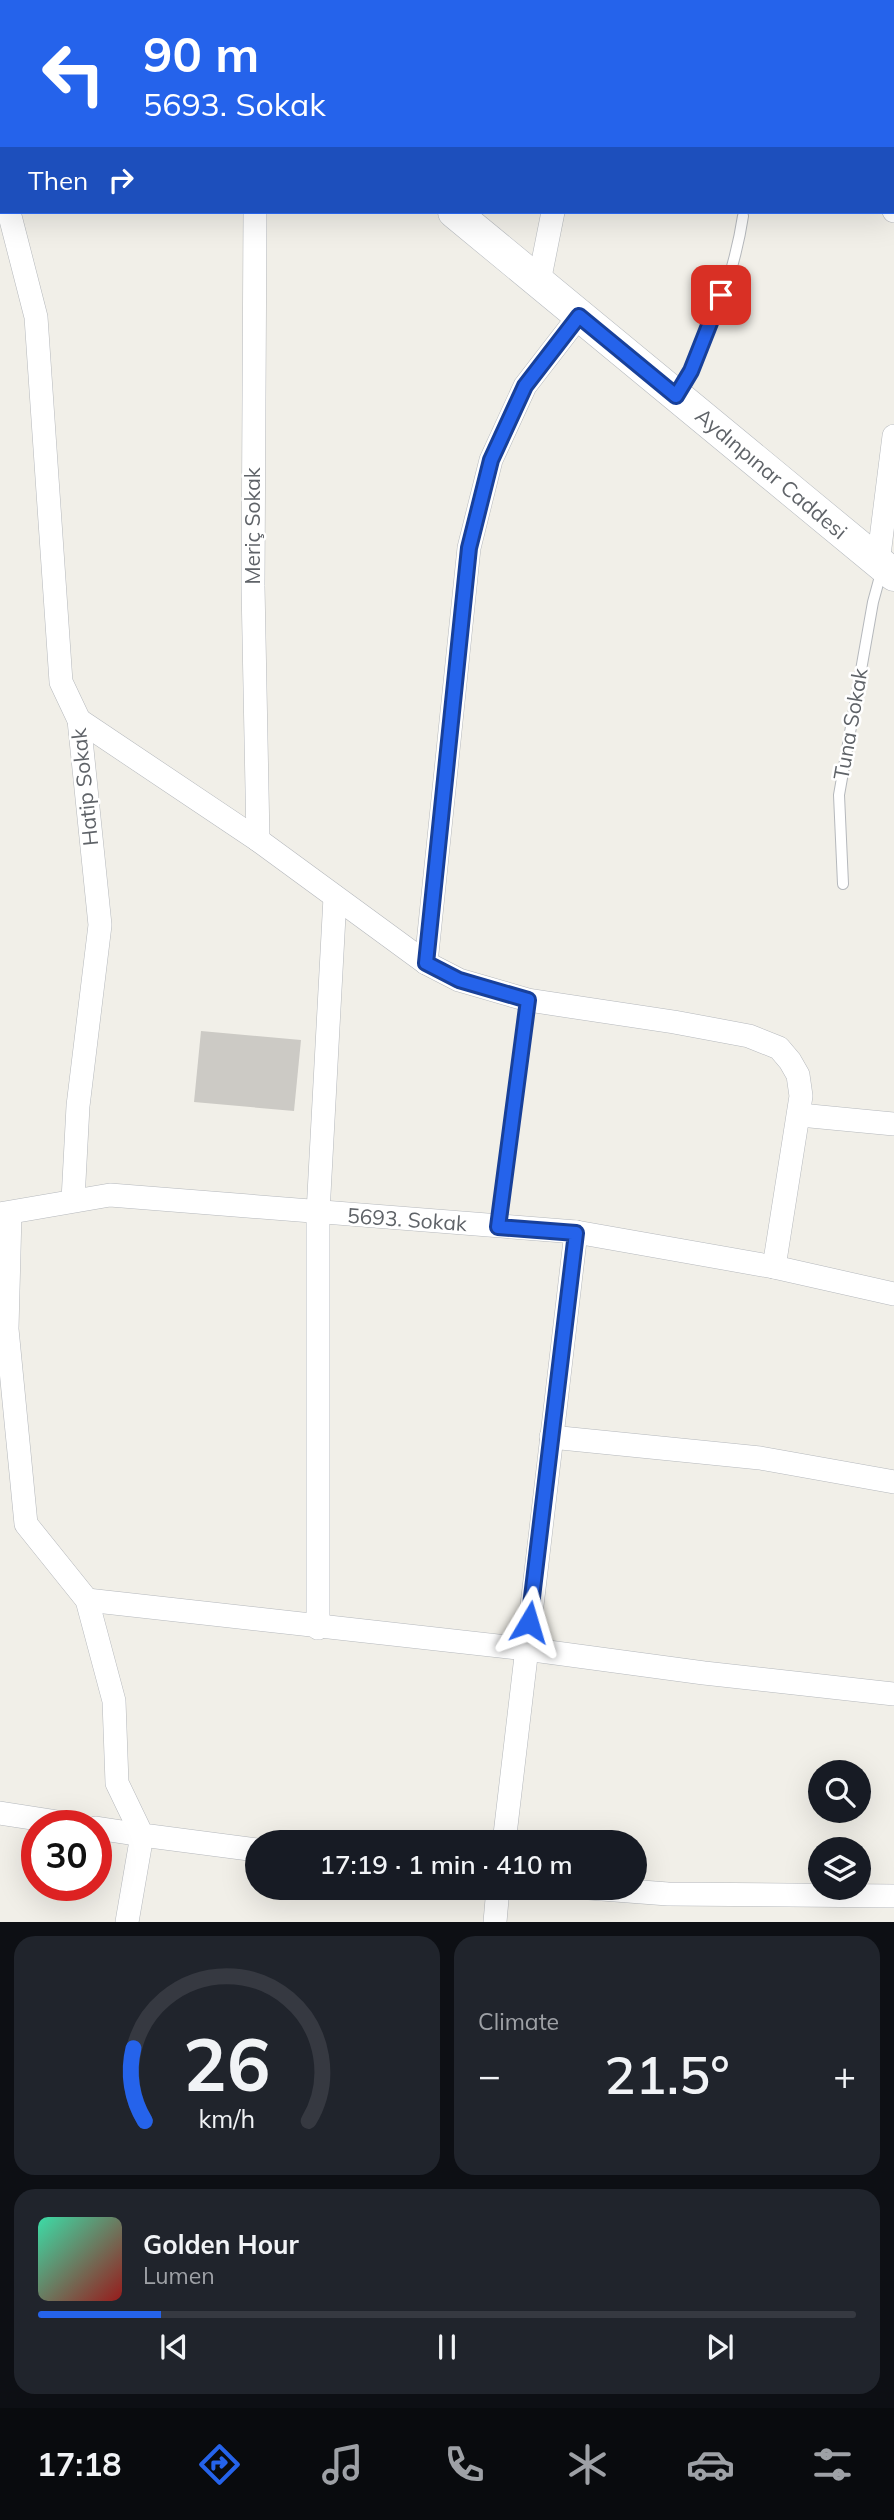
<!DOCTYPE html>
<meta charset="utf-8">
<style>
body{margin:0;font-family:Mulish,sans-serif;background:#20242c;color:#f1f3f6;height:100vh;display:flex;flex-direction:column;font-size:26px;white-space:nowrap}
*{box-sizing:border-box;margin:0}
p{font-size:23px;color:#9ea1a6}
.icon{flex:none;width:38px;height:38px;fill:none;stroke:currentColor;stroke-width:2;stroke-linecap:round;stroke-linejoin:round}
.map{position:relative;height:1922px;overflow:hidden}
.panel{display:flex;flex-direction:column;gap:14px;padding:14px;background:#0d0f14;flex:1}
.panel>*{flex:none}
.top-card{position:absolute;left:0px;top:0px;width:894px;height:214px;box-shadow:0 7px 28px #0002;background:#2563eb;color:#fff;overflow:hidden}
.fabs{position:absolute;left:808px;top:1760px;display:grid;gap:14px}
.fabs a{display:grid;place-items:center;width:63px;height:63px;border-radius:50%;background:#171b24;box-shadow:0 7px 28px #0002;font-size:35px}
.speed{position:absolute;left:21px;top:1810px;display:flex;gap:14px;font-size:35px;font-weight:700;text-align:center}
.speed>*{display:grid;place-content:center;width:91px;height:91px;border-radius:50%;background:#171b24;box-shadow:0 7px 28px #0002;line-height:1}
.speed .limit{border:10px solid #d22;background:#fff;color:#111}
.pin{position:absolute;display:grid;place-items:center;width:60px;height:60px;color:#fff;margin:-30px;border-radius:14px;box-shadow:0 4px 10px #0006}
.me{position:absolute;width:77px;margin:-38px;rotate:7deg;stroke-linejoin:round;filter:drop-shadow(0 0 5px #0008)}
.turn{display:flex;align-items:center;gap:24px;height:147px;padding:0 28px;font-size:32px}
.turn .icon{width:91px;height:91px;stroke-width:2.5}
.turn b{display:block;font-size:49px;line-height:60px}
.then{display:flex;align-items:center;height:66px;padding:0 28px;background:#0003;gap:14px;font-size:26px}
.big{font-size:52px;font-weight:600;line-height:1.1}
.panel .tile{flex:1;display:flex;flex-direction:column;justify-content:center;gap:10px;min-width:0;padding:0 24px;border-radius:21px;background:#20242c}
.panel .dial{align-items:center;gap:0}
.dial svg{height:182px;overflow:visible;fill:none;stroke:#363941;stroke-width:7;stroke-linecap:round;text-anchor:middle}
.dial text{fill:#f1f3f6;stroke:none}
.song{display:flex;align-items:center;gap:21px}
.cover{width:84px;height:84px;border-radius:10px;background:linear-gradient(135deg,hsl(160 70% 55%),hsl(0 70% 35%))}
.played{height:7px;border-radius:4px;background:linear-gradient(90deg,#2563eb 15%,#363941 15%)}
.keys{display:flex;justify-content:space-around;direction:ltr}
.heat{display:flex;justify-content:space-between;align-items:center;font-size:38px;direction:ltr}
.panel .tiles{flex:1;display:grid;gap:14px;grid-template-columns:1fr 1fr}
.tile:last-child{grid-column:span 2}
.trip{position:absolute;left:245px;top:1830px;width:402px;height:70px;border-radius:35px;background:#171b24;box-shadow:0 7px 28px #0002;font-weight:600;line-height:70px;text-align:center}
.tabs{display:flex;height:112px;justify-content:space-around;align-items:center;background:#090b0e;color:#9ea1a6}
.tabs .icon{width:49px;height:49px}
.tabs .active{color:#2563eb}
.tabs b{font-size:32px;color:#f1f3f6}
.map>svg:first-child{display:block}
</style>
<div class="map">
<svg width="894" height="1922" viewBox="0 0 894 1922">
<rect width="100%" height="100%" fill="#f1efe8"/>
<polygon fill="#cccac5" points="201,1031 301,1040 294,1111 194,1102"/>
<g fill="none" stroke-linecap="round" stroke-linejoin="round">
<g stroke="#b5b8bc" stroke-width="12">
<g id="service">
<path d="M678,393C709,340 734,276 743,216"/>
<polyline points="843,884 839,795 873,602 882,569"/>
<polyline points="498,1226 528,1000"/>
</g>
</g>
<g stroke="#b5b8bc" stroke-width="24">
<g id="minor">
<polyline points="20,2 21,0"/>
<polyline points="381,2 381,0"/>
<polyline points="596,2 596,0"/>
<polyline points="0,98 2,90"/>
<polyline points="0,119 2,142"/>
<polyline points="892,141 894,130"/>
<polyline points="892,206 894,211"/>
<polyline points="9,212 36,317 61,682 79,720 100,925 78,1106 73,1200"/>
<polyline points="255,212 253,586 258,840"/>
<polyline points="539,282 553,212"/>
<polyline points="878,563 894,436"/>
<polyline points="79,720 258,840 426,963 459,980 528,1000 674,1022 749,1036 779,1048 790,1061 798,1075 801,1096 774,1267"/>
<polyline points="426,963 469,548 491,460 525,386 579,316"/>
<polyline points="800,1115 894,1124"/>
<polyline points="0,1214 110,1195 576,1232 774,1267 894,1294"/>
<polyline points="10,1214 7,1329 26,1524 87,1600 114,1701 117,1783 142,1835 257,1850"/>
<polyline points="551,1437 760,1458 894,1482"/>
<polyline points="87,1600 526,1649 704,1673 894,1694"/>
<polyline points="318,1628 318,1213 335,897"/>
<polyline points="0,1813 77,1825"/>
<polyline points="96,1828 142,1835 127,1922"/>
<polyline points="504,1843 576,1232"/>
<polyline points="589,1888 668,1894 894,1896"/>
<polyline points="495,1922 498,1888"/>
</g>
</g>
<g stroke="#b6babf" stroke-width="33">
<g id="secondary">
<polyline points="196,0 198,2"/>
<polyline points="454,212 894,575"/>
</g>
</g>
<use href="#service" stroke="#fff" stroke-width="10"/>
<use href="#minor" stroke="#fff" stroke-width="23"/>
<use href="#secondary" stroke="#fff" stroke-width="32"/>
</g>
<g fill="none" stroke-linecap="round" stroke-linejoin="round">
<g stroke="#184099" stroke-width="18">
<polyline id="route" points="529,1622 576,1233 498,1227 528,1000 459,980 426,963 469,548 491,460 525,386 579,316 676,396 691,371 721,295"/>
</g>
<use href="#route" stroke="#2563eb" stroke-width="12"/>
</g>
<g text-anchor="middle" stroke-width="5" stroke-linejoin="round" paint-order="stroke">
<g font-size="21" fill="#5f6368" stroke="#fff">
<text transform="translate(771 474) rotate(40)" y="7">Aydınpınar Caddesi</text>
<text transform="translate(253 526) rotate(-90)" y="7">Meriç Sokak</text>
<text transform="translate(851 724) rotate(-80)" y="7">Tuna Sokak</text>
<text transform="translate(85 787) rotate(-96)" y="7">Hatip Sokak</text>
<text transform="translate(407 1220) rotate(4)" y="7">5693. Sokak</text>
</g>
</g>
</svg>
<div class="fabs">
<a><svg class="icon" aria-label="search" viewBox="0 0 24 24"><circle cx="10" cy="10" r="6"/><path d="M15 15l6 6"/></svg></a>
<a><svg class="icon" aria-label="layers" viewBox="0 0 24 24"><path d="M12 4l9 5-9 5-9-5zM3 14l9 5 9-5"/></svg></a>
</div>
<div class="speed"><div class="limit">30</div></div>
<div class="pin" style="left:721px;top:295px;background:#d93025"><svg class="icon" aria-label="arrive" viewBox="0 0 24 24"><path d="M6 21V4h12l-3 4 3 4H6"/></svg></div>
<svg class="me" style="left:529px;top:1622px" viewBox="-20 -20 40 40"><path d="M0-17L14 15 0 8-14 15z" fill="#2563eb" stroke="#fff" stroke-width="4"/></svg>
<div class="trip">17:19 · 1 min · 410 m</div>
<div class="top-card">
<div class="turn"><svg class="icon" aria-label="left" viewBox="0 0 24 24"><path d="M17 20v-9H6M10 6l-5 5 5 5"/></svg><div><b>90 m</b>5693. Sokak</div></div>
<div class="then">Then<svg class="icon" aria-label="right" viewBox="0 0 24 24"><path d="M7 20v-9h11M14 6l5 5-5 5"/></svg></div>
</div>
</div>
<section class="panel">
<div class="tiles">
<div class="tile dial"><svg viewBox="0 0 100 80">
<path d="M14 69A42 42 0 1 1 86 69"/>
<path d="M14 69A42 42 0 0 1 9 37" stroke="#2563eb"/>
<text x="50" y="56" font-size="32" font-weight="700">26</text>
<text x="50" y="72" font-size="11">km/h</text>
</svg></div>
<div class="tile"><p>Climate</p>
<div class="heat"><a>−</a><b class="big">21.5°</b><a>+</a></div>
</div>
<div class="tile">
<div class="song"><i class="cover"></i><div><b>Golden Hour</b><p>Lumen</p></div></div>
<div class="played"></div>
<div class="keys"><svg class="icon" aria-label="previous" viewBox="0 0 24 24"><path d="M18 5L8 12l10 7zM5 5v14"/></svg><svg class="icon" aria-label="pause" viewBox="0 0 24 24"><path d="M8 5v14M16 5v14"/></svg><svg class="icon" aria-label="next" viewBox="0 0 24 24"><path d="M6 5l10 7-10 7zM19 5v14"/></svg></div>
</div>
</div>
</section>
<nav class="tabs">
<b>17:18</b>
<svg class="icon active" aria-label="directions" viewBox="0 0 24 24"><path d="M12 3l9 9-9 9-9-9zM9 14v-3h6M13 9l2 2-2 2"/></svg>
<svg class="icon" aria-label="music" viewBox="0 0 24 24"><path d="M9 18V5l10-2v13"/><circle cx="6" cy="18" r="3"/><circle cx="16" cy="16" r="3"/></svg>
<svg class="icon" aria-label="phone" viewBox="0 0 24 24"><path d="M5 4h4l2 5-3 2q2 4 5 5l2-3 5 2v4C11 20 4 13 5 4z"/></svg>
<svg class="icon" aria-label="climate" viewBox="0 0 24 24"><path d="M12 3v18M4 7l16 10M4 17L20 7"/></svg>
<svg class="icon" aria-label="car" viewBox="0 0 24 24"><path d="M5 17H2v-5l4-1 3-4h7l3 4 3 1v5h-3M9 17h6M6 11h13"/><circle cx="7" cy="17" r="2"/><circle cx="17" cy="17" r="2"/></svg>
<svg class="icon" aria-label="filters" viewBox="0 0 24 24"><path d="M4 7h16M4 17h16"/><circle cx="9" cy="7" r="2"/><circle cx="15" cy="17" r="2"/></svg>
</nav>
